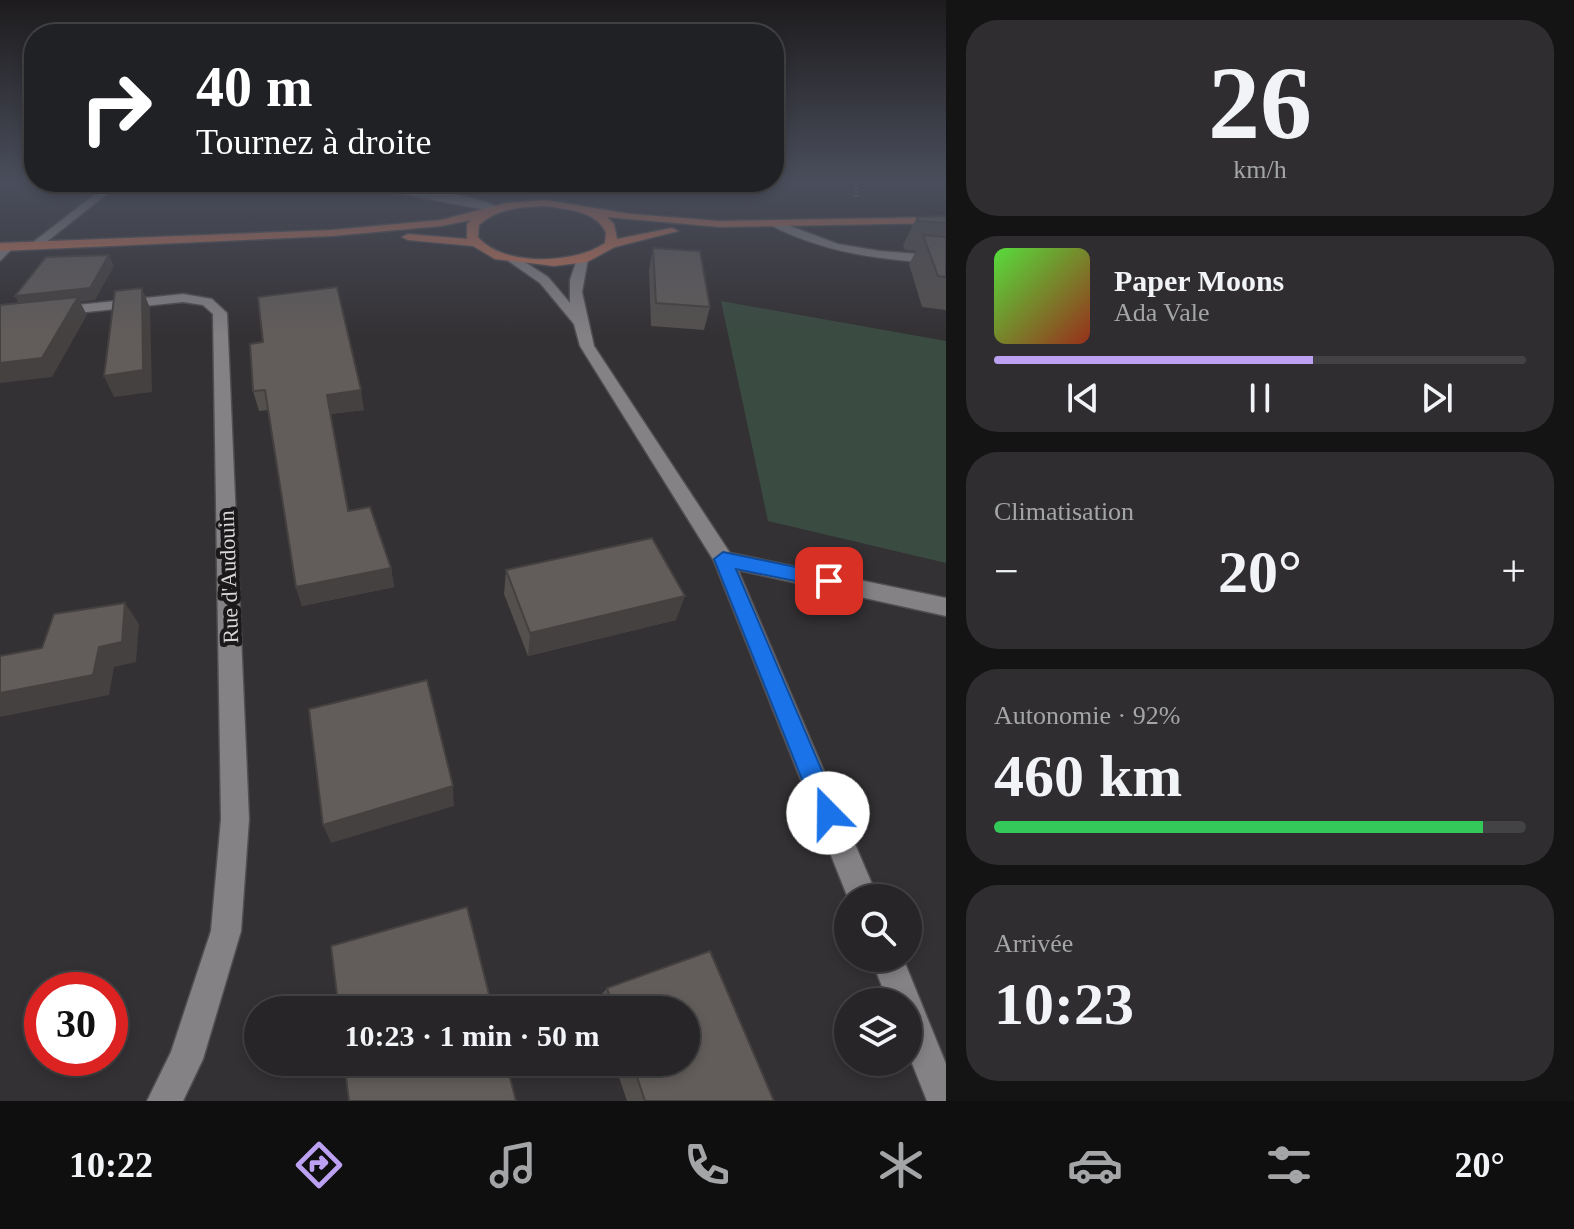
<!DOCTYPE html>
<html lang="fr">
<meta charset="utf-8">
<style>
body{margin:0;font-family:"Times New Roman",serif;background:#2f2d2f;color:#f1f3f6;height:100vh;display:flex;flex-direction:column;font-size:30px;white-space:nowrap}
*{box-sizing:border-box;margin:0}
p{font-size:26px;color:#a4a5a7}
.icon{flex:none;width:44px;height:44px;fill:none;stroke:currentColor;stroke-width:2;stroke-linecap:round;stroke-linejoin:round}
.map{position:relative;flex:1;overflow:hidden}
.sheet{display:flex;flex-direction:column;gap:20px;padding:20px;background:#151415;width:628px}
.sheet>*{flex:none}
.guide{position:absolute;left:24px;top:24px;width:760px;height:168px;border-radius:32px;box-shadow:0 4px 12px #0003,0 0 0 2px #434244;background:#202124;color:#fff;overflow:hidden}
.controls{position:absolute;left:834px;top:884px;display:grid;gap:16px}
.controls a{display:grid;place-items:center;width:88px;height:88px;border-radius:50%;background:#272527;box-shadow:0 4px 12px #0003,0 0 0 2px #434244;font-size:40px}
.speed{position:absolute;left:24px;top:972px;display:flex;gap:16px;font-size:40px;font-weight:700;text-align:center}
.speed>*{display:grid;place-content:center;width:104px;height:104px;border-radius:50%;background:#272527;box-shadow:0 4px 12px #0003,0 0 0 2px #434244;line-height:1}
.speed .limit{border:12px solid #d22;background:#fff;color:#111}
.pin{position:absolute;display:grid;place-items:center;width:68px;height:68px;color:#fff;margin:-34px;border-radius:16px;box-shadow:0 4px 12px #0006}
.me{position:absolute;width:88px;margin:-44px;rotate:338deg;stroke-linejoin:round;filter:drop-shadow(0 0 6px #0008)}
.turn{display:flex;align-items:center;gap:28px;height:168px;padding:0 40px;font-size:36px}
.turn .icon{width:104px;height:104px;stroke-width:2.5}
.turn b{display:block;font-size:56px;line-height:68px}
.big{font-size:60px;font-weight:600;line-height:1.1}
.sheet .tile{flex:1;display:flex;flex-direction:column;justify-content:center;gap:12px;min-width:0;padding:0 28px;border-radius:32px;background:#2f2d2f}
.sheet .dial{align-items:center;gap:0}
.dial b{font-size:104px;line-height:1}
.song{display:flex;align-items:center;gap:24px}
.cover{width:96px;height:96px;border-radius:12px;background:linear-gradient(135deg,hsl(110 70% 55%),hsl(10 70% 35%))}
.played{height:8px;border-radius:4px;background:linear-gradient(90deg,#bca0f2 60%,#434244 60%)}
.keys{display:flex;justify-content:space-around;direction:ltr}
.heat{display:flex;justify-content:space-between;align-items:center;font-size:44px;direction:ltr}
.charge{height:12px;border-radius:6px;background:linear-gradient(90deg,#34c759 92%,#434244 0)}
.trip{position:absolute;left:244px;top:996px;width:456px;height:80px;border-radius:40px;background:#272527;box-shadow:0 4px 12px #0003,0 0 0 2px #434244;font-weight:600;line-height:80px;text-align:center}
.dock{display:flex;height:128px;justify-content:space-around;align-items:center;background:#100f10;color:#a4a5a7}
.dock .icon{width:56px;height:56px}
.dock .current{color:#bca0f2}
.dock b{font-size:36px;color:#f1f3f6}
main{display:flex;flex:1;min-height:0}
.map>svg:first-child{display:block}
</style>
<main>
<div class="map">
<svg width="946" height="1101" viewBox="0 0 946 1101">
<rect width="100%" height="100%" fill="#343134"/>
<polygon fill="#3a4b41" points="721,301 946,341 946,563 768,521"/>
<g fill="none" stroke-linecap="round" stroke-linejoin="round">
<g stroke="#504e50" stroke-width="3">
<g id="service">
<polygon points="111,182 122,182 40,247 32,247 32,243"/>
<path d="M339,182C374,182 474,192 501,209L496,212Z"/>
<path d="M774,220L838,244L880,251L946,256V264C884,260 826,254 770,225L768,223Z"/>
</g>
</g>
<g stroke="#504e50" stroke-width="3">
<g id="minor">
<polygon points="5,244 15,246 0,261 0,249"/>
<polygon points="578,256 588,259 582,292 594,346 730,553 946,598 946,616 738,570 878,898 848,898 714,561 580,346 574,324 540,283 507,260 517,257 548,277 570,303 570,280"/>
<polygon points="183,294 212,299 227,313 249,819 241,931 203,1059 183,1101 147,1101 171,1052 211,931 221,819 213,314 203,305 183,302 0,321 0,313"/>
<polygon points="871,958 903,958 946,1064 946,1101 927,1101 908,1053 908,1002 888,1002"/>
</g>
</g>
<g stroke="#504e50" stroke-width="3">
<path id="primary" d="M545,200L630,214L720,221L946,217V223L720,227L607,217L614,224L617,239L672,228L678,231L615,247L587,262L554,266L495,259L473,246L408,240L402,237L408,234L467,239V224L471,220L441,226L332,236L0,251V243L332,230L441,220L507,203ZM545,206C566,209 597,211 606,233L605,243C575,264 503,267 478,237L479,225C498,208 521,207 545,206Z"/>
</g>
<polyline stroke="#8f8d8f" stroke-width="3" stroke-dasharray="2 2" stroke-linecap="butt" points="856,197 857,182"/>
<use href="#service" fill="#858285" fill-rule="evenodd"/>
<use href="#minor" fill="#858285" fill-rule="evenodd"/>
<use href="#primary" fill="#c27459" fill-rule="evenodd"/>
</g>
<g fill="#54504e">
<polygon points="946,216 946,310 922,307 909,264 916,251 905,250 903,245 917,217"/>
<polygon points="653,248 710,307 704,330 651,326 649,270"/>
<polygon points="250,344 364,410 330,414 349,511 391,568 394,587 302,606 296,587 268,410 259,411 253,391"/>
<polygon points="506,570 676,620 528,656 504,594"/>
<polygon points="710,951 774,1101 627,1101 614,1062 686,1062 686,1010 598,1010 595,1002 607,988"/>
</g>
<g fill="#454140">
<polygon points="109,255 114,266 95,300 80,302 87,315 52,377 0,383 0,363 21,308 15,296"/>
<polygon points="142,288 150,308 152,392 114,397 104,376"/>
<polygon points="361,390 364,410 330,414 327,395"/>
<polygon points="391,568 394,587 302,606 296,587"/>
<polygon points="685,596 676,620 528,656 530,633"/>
<polygon points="125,603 139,624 136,662 114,667 109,695 0,717 0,693 99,647"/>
<polygon points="453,786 454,806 331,843 323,825"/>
</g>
<g fill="#625d5b" stroke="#454140" stroke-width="2">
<polygon points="946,216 946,223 918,221 917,217"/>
<polygon points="923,235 946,237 946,277 938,276"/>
<polygon points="653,248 700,251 710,307 656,303"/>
<polygon points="109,255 90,288 15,296 46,257"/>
<polygon points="337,287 361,390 327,395 348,511 370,507 391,568 296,587 265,390 253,391 250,344 263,342 258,297"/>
<polygon points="142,288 143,370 104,376 115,291"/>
<polygon points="78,297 42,358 0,363 0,305"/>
<polygon points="652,538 685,596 530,633 506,570"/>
<polygon points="125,603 122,642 99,647 93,675 0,693 0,656 42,648 54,614"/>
<polygon points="427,680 453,786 323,825 309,709"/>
<polygon points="467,907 493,1010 339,1010 331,946"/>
<polygon points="710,951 774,1101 645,1101 632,1062 686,1062 686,1010 614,1010 607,988"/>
<polygon points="344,1062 506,1062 516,1101 349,1101"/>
</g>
<linearGradient id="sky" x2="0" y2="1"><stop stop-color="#1d1b1d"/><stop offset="0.54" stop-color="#4a4e5c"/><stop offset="1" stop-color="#4a4e5c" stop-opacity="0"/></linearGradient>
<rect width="946" height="336" fill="url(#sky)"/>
<polygon fill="#1a73e8" stroke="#114b97" stroke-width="2" points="723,552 829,574 835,576 838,581 835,586 829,588 736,569 840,813 836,822 828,826 819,822 714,559"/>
<g text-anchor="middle" stroke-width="8" stroke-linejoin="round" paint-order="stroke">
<g font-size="22" fill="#dad8da" stroke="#1b191a">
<text transform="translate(228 577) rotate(-92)" y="8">Rue d'Audouin</text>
</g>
</g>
</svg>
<div class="controls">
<a><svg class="icon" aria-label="search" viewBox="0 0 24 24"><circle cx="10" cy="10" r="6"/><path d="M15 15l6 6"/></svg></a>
<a><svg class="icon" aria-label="layers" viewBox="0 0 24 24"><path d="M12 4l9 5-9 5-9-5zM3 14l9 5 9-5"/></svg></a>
</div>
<div class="speed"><div class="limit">30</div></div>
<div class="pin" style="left:829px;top:581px;background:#d93025"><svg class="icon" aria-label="arrive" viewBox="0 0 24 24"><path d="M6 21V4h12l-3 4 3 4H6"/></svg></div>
<svg class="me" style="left:828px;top:813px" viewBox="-20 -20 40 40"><circle r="19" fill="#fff"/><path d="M0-13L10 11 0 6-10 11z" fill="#1a73e8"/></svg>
<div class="trip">10:23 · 1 min · 50 m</div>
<div class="guide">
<div class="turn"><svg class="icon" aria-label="right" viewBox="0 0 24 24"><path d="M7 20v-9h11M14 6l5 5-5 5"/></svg><div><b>40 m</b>Tournez à droite</div></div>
</div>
</div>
<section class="sheet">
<div class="tile dial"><b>26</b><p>km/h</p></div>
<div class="tile">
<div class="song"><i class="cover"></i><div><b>Paper Moons</b><p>Ada Vale</p></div></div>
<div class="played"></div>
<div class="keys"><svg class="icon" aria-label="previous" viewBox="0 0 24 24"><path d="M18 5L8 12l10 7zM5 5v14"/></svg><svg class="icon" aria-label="pause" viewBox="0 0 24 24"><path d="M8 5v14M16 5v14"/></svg><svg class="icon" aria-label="next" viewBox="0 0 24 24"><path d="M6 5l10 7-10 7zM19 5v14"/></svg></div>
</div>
<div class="tile"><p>Climatisation</p>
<div class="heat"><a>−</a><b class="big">20°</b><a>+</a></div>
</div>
<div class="tile"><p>Autonomie · 92%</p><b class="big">460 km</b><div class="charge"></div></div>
<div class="tile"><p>Arrivée</p><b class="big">10:23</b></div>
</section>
</main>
<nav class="dock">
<b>10:22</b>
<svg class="icon current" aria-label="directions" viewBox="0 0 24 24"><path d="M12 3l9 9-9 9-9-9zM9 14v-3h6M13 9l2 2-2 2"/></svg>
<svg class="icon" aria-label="music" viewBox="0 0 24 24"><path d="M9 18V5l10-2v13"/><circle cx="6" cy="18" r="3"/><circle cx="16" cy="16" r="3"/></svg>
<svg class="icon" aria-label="phone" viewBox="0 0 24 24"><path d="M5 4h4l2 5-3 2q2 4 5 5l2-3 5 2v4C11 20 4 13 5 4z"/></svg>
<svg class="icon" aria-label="climate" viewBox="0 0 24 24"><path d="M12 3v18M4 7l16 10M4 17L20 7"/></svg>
<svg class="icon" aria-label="car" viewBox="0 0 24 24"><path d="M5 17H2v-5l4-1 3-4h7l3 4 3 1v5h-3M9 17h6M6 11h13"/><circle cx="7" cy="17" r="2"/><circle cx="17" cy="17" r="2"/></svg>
<svg class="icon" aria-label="filters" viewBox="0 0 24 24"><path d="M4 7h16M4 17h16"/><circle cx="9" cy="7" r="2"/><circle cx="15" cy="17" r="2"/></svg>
<b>20°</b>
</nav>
